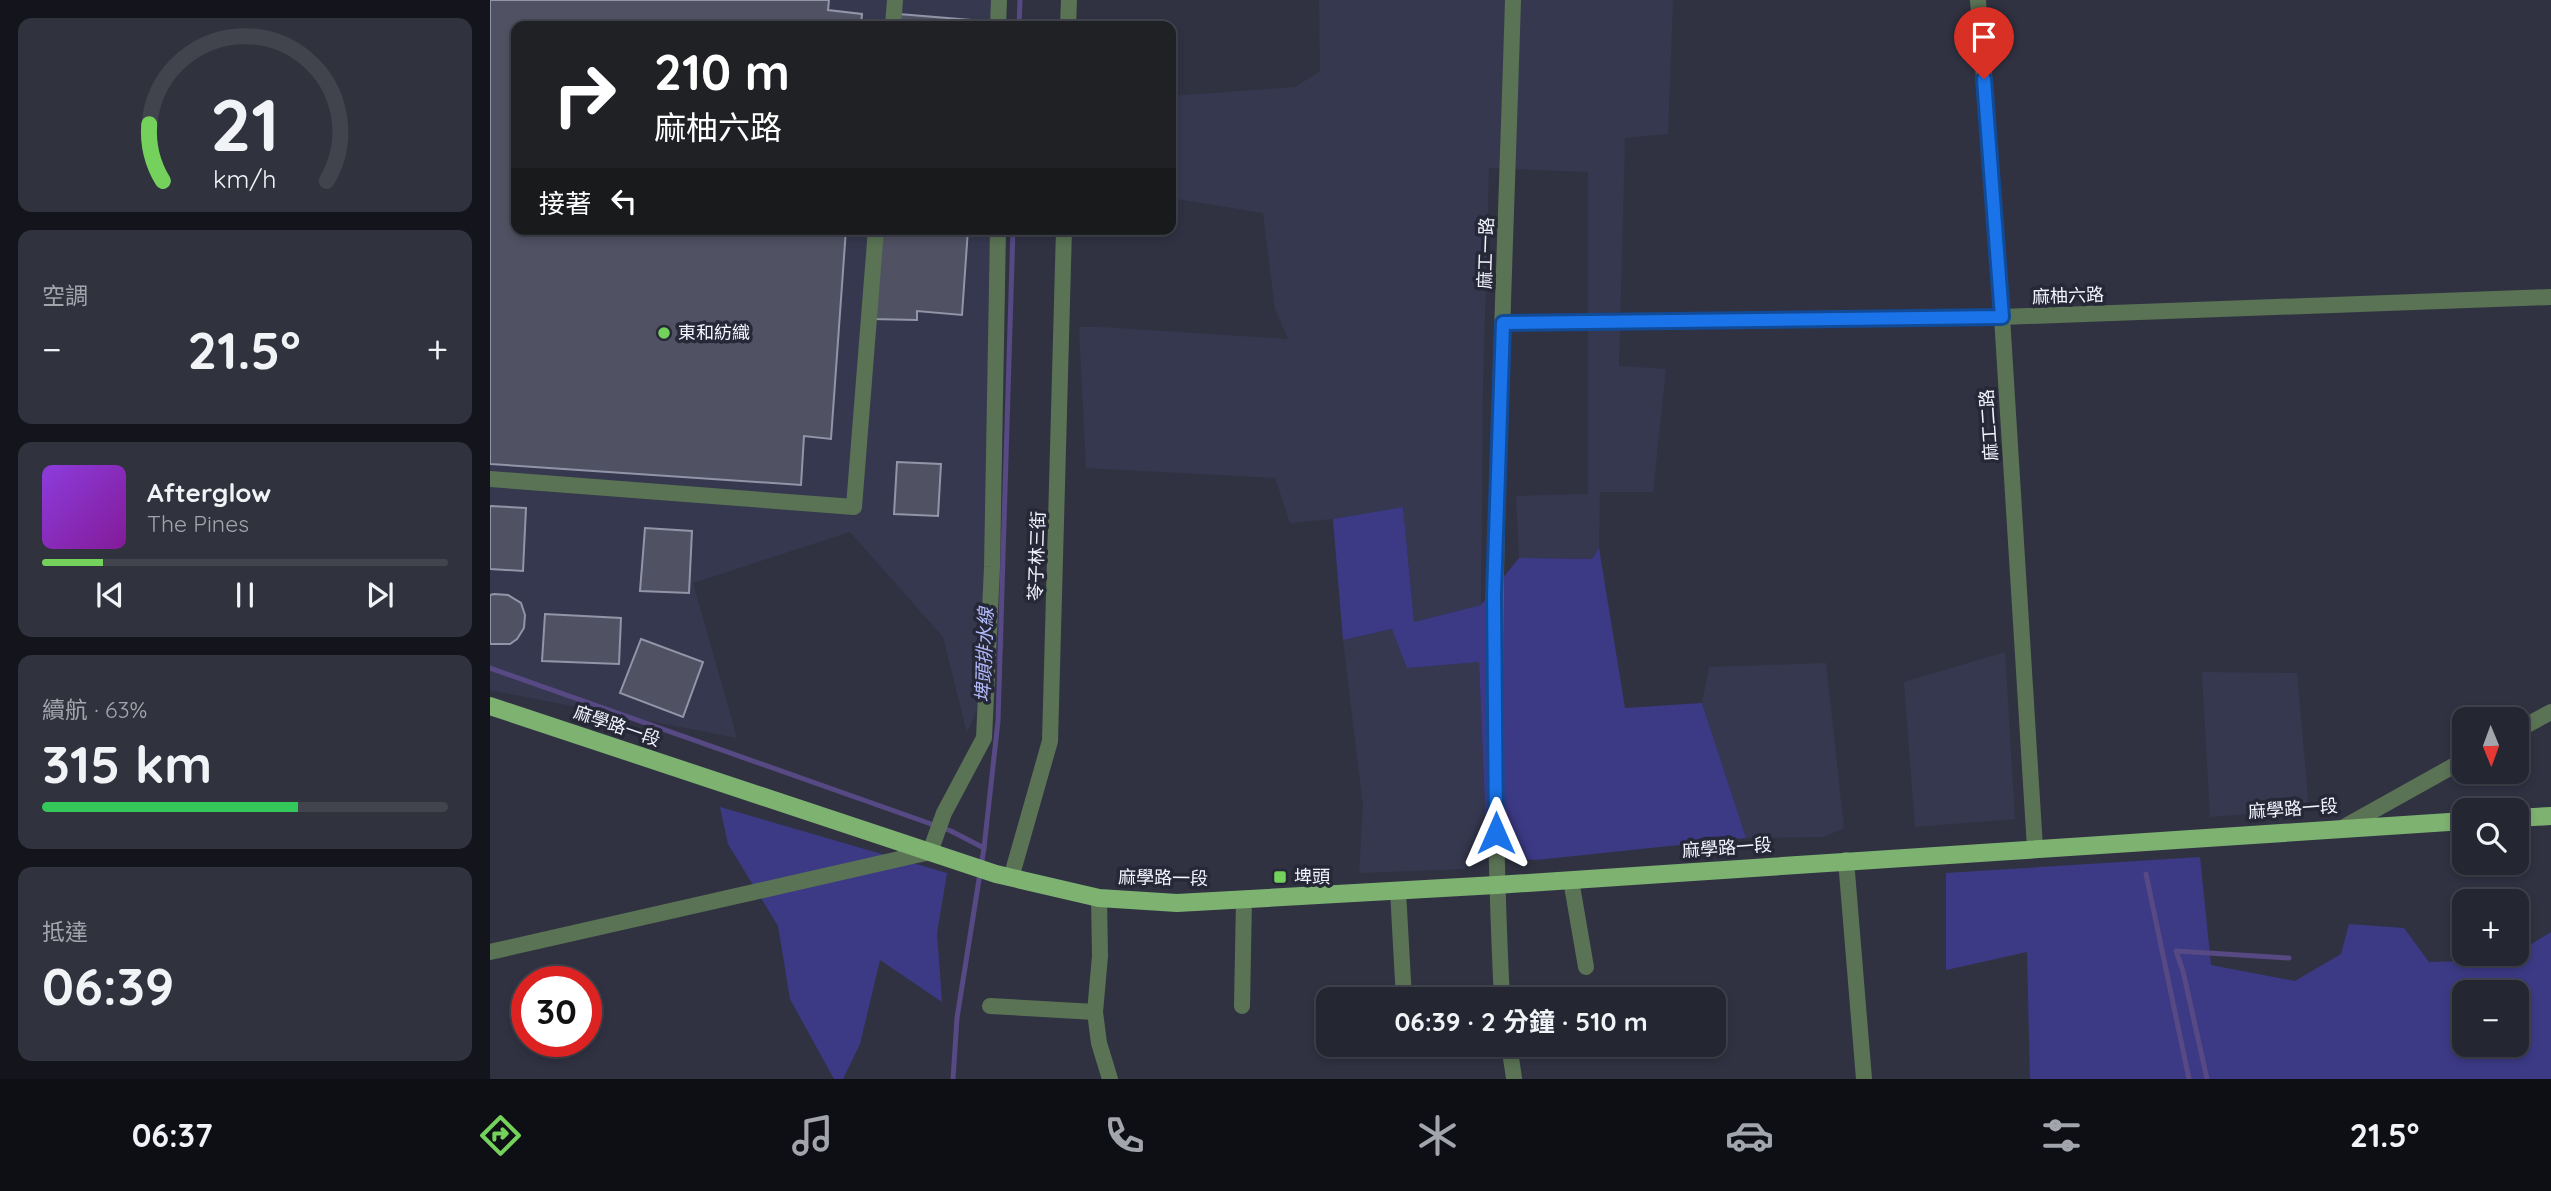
<!DOCTYPE html>
<html lang="zh-TW">
<meta charset="utf-8">
<style>
body{margin:0;font-family:Quicksand,"Noto Sans TC",sans-serif;background:#30323e;color:#f1f3f6;height:100vh;display:flex;flex-direction:column;font-size:26px;white-space:nowrap}
*{box-sizing:border-box;margin:0}
p{font-size:23px;color:#a3a5ac}
.icon{flex:none;width:38px;height:38px;fill:none;stroke:currentColor;stroke-width:2;stroke-linecap:round;stroke-linejoin:round}
.map{position:relative;flex:1;overflow:hidden}
.sheet{display:flex;flex-direction:column;gap:18px;padding:18px;background:#14151c;width:490px}
.sheet>*{flex:none}
.banner{position:absolute;left:21px;top:21px;width:665px;height:214px;border-radius:14px;box-shadow:0 4px 10px #0003,0 0 0 2px #41434d;background:#202124;color:#fff;overflow:hidden}
.needle{width:46px;rotate:179deg}
.controls{position:absolute;left:1962px;top:707px;display:grid;gap:14px}
.controls a{display:grid;place-items:center;width:77px;height:77px;border-radius:14px;background:#242632;box-shadow:0 4px 10px #0003,0 0 0 2px #41434d;font-size:35px}
.speed{position:absolute;left:21px;top:966px;display:flex;gap:14px;font-size:35px;font-weight:700;text-align:center}
.speed>*{display:grid;place-content:center;width:91px;height:91px;border-radius:50%;background:#242632;box-shadow:0 4px 10px #0003,0 0 0 2px #41434d;line-height:1}
.speed .limit{border:10px solid #d22;background:#fff;color:#111}
.pin{position:absolute;display:grid;place-items:center;width:60px;height:60px;color:#fff;margin:-72px -30px;border-radius:50% 50% 50% 0;rotate:-45deg;box-shadow:0 0 7px #0007}
.pin .icon{rotate:45deg}
.me{position:absolute;width:77px;margin:-38px;rotate:0deg;stroke-linejoin:round;filter:drop-shadow(0 0 5px #0008)}
.turn{display:flex;align-items:center;gap:24px;height:147px;padding:0 28px;font-size:32px}
.turn .icon{width:91px;height:91px;stroke-width:2.5}
.turn b{display:block;font-size:49px;line-height:60px}
.then{display:flex;align-items:center;height:66px;padding:0 28px;background:#0003;gap:14px;font-size:26px}
.big{font-size:52px;font-weight:700;line-height:1.1}
.sheet .tile{flex:1;display:flex;flex-direction:column;justify-content:center;gap:10px;min-width:0;padding:0 24px;border-radius:14px;background:#30323e}
.sheet .dial{align-items:center;gap:0}
.dial svg{height:182px;overflow:visible;fill:none;stroke:#41434d;stroke-width:7;stroke-linecap:round;text-anchor:middle}
.dial text{fill:#f1f3f6;stroke:none}
.song{display:flex;align-items:center;gap:21px}
.cover{width:84px;height:84px;border-radius:10px;background:linear-gradient(135deg,hsl(270 70% 55%),hsl(290 70% 35%))}
.played{height:7px;border-radius:4px;background:linear-gradient(90deg,#74d25c 15%,#41434d 15%)}
.keys{display:flex;justify-content:space-around;direction:ltr}
.heat{display:flex;justify-content:space-between;align-items:center;font-size:38px;direction:ltr}
.charge{height:10px;border-radius:5px;background:linear-gradient(90deg,#34c759 63%,#41434d 0)}
.trip{position:absolute;left:826px;top:987px;width:410px;height:70px;border-radius:14px;background:#242632;box-shadow:0 4px 10px #0003,0 0 0 2px #41434d;font-weight:700;line-height:70px;text-align:center}
.dock{display:flex;height:112px;justify-content:space-around;align-items:center;background:#0e0f14;color:#a3a5ac}
.dock .icon{width:49px;height:49px}
.dock .active{color:#74d25c}
.dock b{font-size:32px;color:#f1f3f6}
main{display:flex;flex:1;min-height:0}
.map>svg:first-child{display:block}
</style>
<main>
<section class="sheet">
<div class="tile dial"><svg viewBox="0 0 100 80">
<path d="M14 69A42 42 0 1 1 86 69"/>
<path d="M14 69A42 42 0 0 1 8 44" stroke="#74d25c"/>
<text x="50" y="56" font-size="32" font-weight="700">21</text>
<text x="50" y="72" font-size="11">km/h</text>
</svg></div>
<div class="tile"><p>空調</p>
<div class="heat"><a>−</a><b class="big">21.5°</b><a>+</a></div>
</div>
<div class="tile">
<div class="song"><i class="cover"></i><div><b>Afterglow</b><p>The Pines</p></div></div>
<div class="played"></div>
<div class="keys"><svg class="icon" aria-label="previous" viewBox="0 0 24 24"><path d="M18 5L8 12l10 7zM5 5v14"/></svg><svg class="icon" aria-label="pause" viewBox="0 0 24 24"><path d="M8 5v14M16 5v14"/></svg><svg class="icon" aria-label="next" viewBox="0 0 24 24"><path d="M6 5l10 7-10 7zM19 5v14"/></svg></div>
</div>
<div class="tile"><p>續航 · 63%</p><b class="big">315 km</b><div class="charge"></div></div>
<div class="tile"><p>抵達</p><b class="big">06:39</b></div>
</section>
<div class="map">
<svg width="2061" height="1079" viewBox="0 0 2061 1079">
<rect width="100%" height="100%" fill="#303242"/>
<g fill="#36384f">
<polygon points="0,0 511,0 511,26 26,26 26,229 505,229 503,296 514,647 477,733 453,637 360,532 203,583 247,738 0,690"/>
<polygon points="829,0 1183,0 1178,134 1135,138 1129,366 1176,369 1163,492 1110,492 1109,548 1102,559 1029,558 1026,496 1098,494 1098,172 999,168 993,385 991,605 924,622 913,507 843,519 800,523 785,478 596,468 589,327 612,327 798,339 785,309 773,213 681,198 681,96 805,87 830,71"/>
<polygon points="903,629 917,668 989,662 997,856 974,869 869,873 873,806 853,640"/>
<polygon points="1515,652 1525,819 1425,827 1414,682"/>
<polygon points="1336,663 1354,828 1334,837 1256,838 1212,703 1219,667"/>
<polygon points="1712,672 1807,673 1819,809 1720,817"/>
</g>
<g fill="#3c3a85" fill-rule="evenodd">
<polygon points="913,507 924,622 991,605 1029,558 1102,559 1109,548 1135,708 1212,703 1256,838 1046,860 997,856 989,662 917,668 902,629 853,640 843,519"/>
<polygon points="230,807 457,873 447,933 452,1002 390,960 370,1044 353,1079 344,1079 300,999 288,926 238,844"/>
<path d="M1710,857L1721,965L1805,981L1851,954L1859,924L1914,928L1939,962L2016,960L2061,932V1079H1540L1537,952L1456,970V873ZM1974,992H2026V1045H1974Z"/>
</g>
<g fill="none" stroke-linecap="round" stroke-linejoin="round">
<g stroke="#574983" stroke-width="5">
<polyline points="529,26 530,0"/>
<polyline points="0,668 461,831 494,848"/>
<polyline points="1656,874 1699,1079"/>
<polyline points="463,1079 467,1018 494,848 508,721 523,229"/>
<polyline points="1717,1079 1693,971 1686,951 1799,958"/>
</g>
</g>
<g fill="#505263" stroke="#9295a8" stroke-width="2">
<polygon points="0,0 339,0 338,10 372,14 371,26 26,26 26,229 356,229 341,439 314,436 311,485 0,464"/>
<polygon points="409,14 493,21 493,26 408,26"/>
<polygon points="390,229 478,229 472,315 427,311 427,320 382,319"/>
<polygon points="407,462 451,464 448,516 404,514"/>
<polygon points="0,506 36,508 33,571 0,569"/>
<polygon points="155,528 202,531 199,593 150,591"/>
<polygon points="4,594 18,595 31,603 35,615 34,628 27,639 20,644 0,644 0,595"/>
<polygon points="55,614 131,618 129,664 52,661"/>
<polygon points="151,639 213,662 193,717 130,693"/>
</g>
<g fill="none" stroke-linecap="round" stroke-linejoin="round">
<g stroke="#5a7354" stroke-width="16">
<polyline points="1488,0 1512,317 1545,848"/>
<polyline points="403,26 405,0"/>
<polyline points="508,26 509,0"/>
<polyline points="578,26 579,0"/>
<polyline points="1013,323 1512,317 2061,297"/>
<polyline points="0,479 364,507 386,229"/>
<polyline points="2026,731 2061,712"/>
<polyline points="1854,827 1974,760"/>
<polyline points="1356,860 1374,1079"/>
<polyline points="521,878 560,741 574,229"/>
<polyline points="1081,880 1096,967"/>
<polyline points="908,891 914,999"/>
<polyline points="609,898 610,956 605,1012 609,1043 620,1079"/>
<polyline points="0,952 440,852 454,813 494,738 502,567 508,229"/>
<path d="M1012,999C995,666 1013,333 1023,0"/>
<polyline points="500,1006 605,1012"/>
<polyline points="752,1006 754,899"/>
<polyline points="1019,1045 1024,1078"/>
</g>
<g stroke="#7eb271" stroke-width="18">
<polyline points="0,706 506,874 609,898 687,903 1006,885 1974,821"/>
<polyline points="2026,818 2061,816"/>
</g>
</g>
<g fill="none" stroke-linecap="round" stroke-linejoin="round">
<g stroke="#114b97" stroke-width="18">
<polyline id="route" points="1006,833 1004,595 1013,323 1512,317 1494,79"/>
</g>
<use href="#route" stroke="#1a73e8" stroke-width="12"/>
</g>
<g fill="#74d25c" stroke="#262837" stroke-width="2.5">
<circle cx="174" cy="333" r="7"/>
<rect x="783" y="870" width="14" height="14" rx="3.5"/>
</g>
<g text-anchor="middle" stroke-width="7" stroke-linejoin="round" paint-order="stroke">
<g font-size="18" fill="#f2f4fe" stroke="#262837">
<text transform="translate(996 253) rotate(-88)" y="6">麻工一路</text>
<text transform="translate(1578 296) rotate(-2)" y="6">麻柚六路</text>
<text transform="translate(1499 425) rotate(-94)" y="6">麻工二路</text>
<text transform="translate(547 556) rotate(-88)" y="6">苓子林三街</text>
<text transform="translate(127 726) rotate(19)" y="6">麻學路一段</text>
<text transform="translate(1803 809) rotate(-4)" y="6">麻學路一段</text>
<text transform="translate(1237 848) rotate(-4)" y="6">麻學路一段</text>
<text transform="translate(673 878) rotate(1)" y="6">麻學路一段</text>
</g>
<g font-size="18" fill="#f2f4fe" stroke="#262837" text-anchor="start">
<text x="188" y="339">東和紡織</text>
<text x="804" y="883">埤頭</text>
</g>
<g font-size="19" font-style="italic" fill="#b5bcfe" stroke="#262837">
<text transform="translate(494 655) rotate(-88)" y="7">埤頭排水線</text>
</g>
</g>
</svg>
<div class="controls">
<a><svg class="needle" viewBox="-14 -14 28 28"><path d="M0-13l5 13h-10z" fill="#e53935"/><path d="M0 13l5-13h-10z" fill="#a3a5ac"/></svg></a>
<a><svg class="icon" aria-label="search" viewBox="0 0 24 24"><circle cx="10" cy="10" r="6"/><path d="M15 15l6 6"/></svg></a>
<a>+</a>
<a>−</a>
</div>
<div class="speed"><div class="limit">30</div></div>
<div class="pin" style="left:1494px;top:79px;background:#d93025"><svg class="icon" aria-label="arrive" viewBox="0 0 24 24"><path d="M6 21V4h12l-3 4 3 4H6"/></svg></div>
<svg class="me" style="left:1006px;top:833px" viewBox="-20 -20 40 40"><path d="M0-17L14 15 0 8-14 15z" fill="#1a73e8" stroke="#fff" stroke-width="4"/></svg>
<div class="trip">06:39 · 2 分鐘 · 510 m</div>
<div class="banner">
<div class="turn"><svg class="icon" aria-label="right" viewBox="0 0 24 24"><path d="M7 20v-9h11M14 6l5 5-5 5"/></svg><div><b>210 m</b>麻柚六路</div></div>
<div class="then">接著<svg class="icon" aria-label="left" viewBox="0 0 24 24"><path d="M17 20v-9H6M10 6l-5 5 5 5"/></svg></div>
</div>
</div>
</main>
<nav class="dock">
<b>06:37</b>
<svg class="icon active" aria-label="directions" viewBox="0 0 24 24"><path d="M12 3l9 9-9 9-9-9zM9 14v-3h6M13 9l2 2-2 2"/></svg>
<svg class="icon" aria-label="music" viewBox="0 0 24 24"><path d="M9 18V5l10-2v13"/><circle cx="6" cy="18" r="3"/><circle cx="16" cy="16" r="3"/></svg>
<svg class="icon" aria-label="phone" viewBox="0 0 24 24"><path d="M5 4h4l2 5-3 2q2 4 5 5l2-3 5 2v4C11 20 4 13 5 4z"/></svg>
<svg class="icon" aria-label="climate" viewBox="0 0 24 24"><path d="M12 3v18M4 7l16 10M4 17L20 7"/></svg>
<svg class="icon" aria-label="car" viewBox="0 0 24 24"><path d="M5 17H2v-5l4-1 3-4h7l3 4 3 1v5h-3M9 17h6M6 11h13"/><circle cx="7" cy="17" r="2"/><circle cx="17" cy="17" r="2"/></svg>
<svg class="icon" aria-label="filters" viewBox="0 0 24 24"><path d="M4 7h16M4 17h16"/><circle cx="9" cy="7" r="2"/><circle cx="15" cy="17" r="2"/></svg>
<b>21.5°</b>
</nav>
